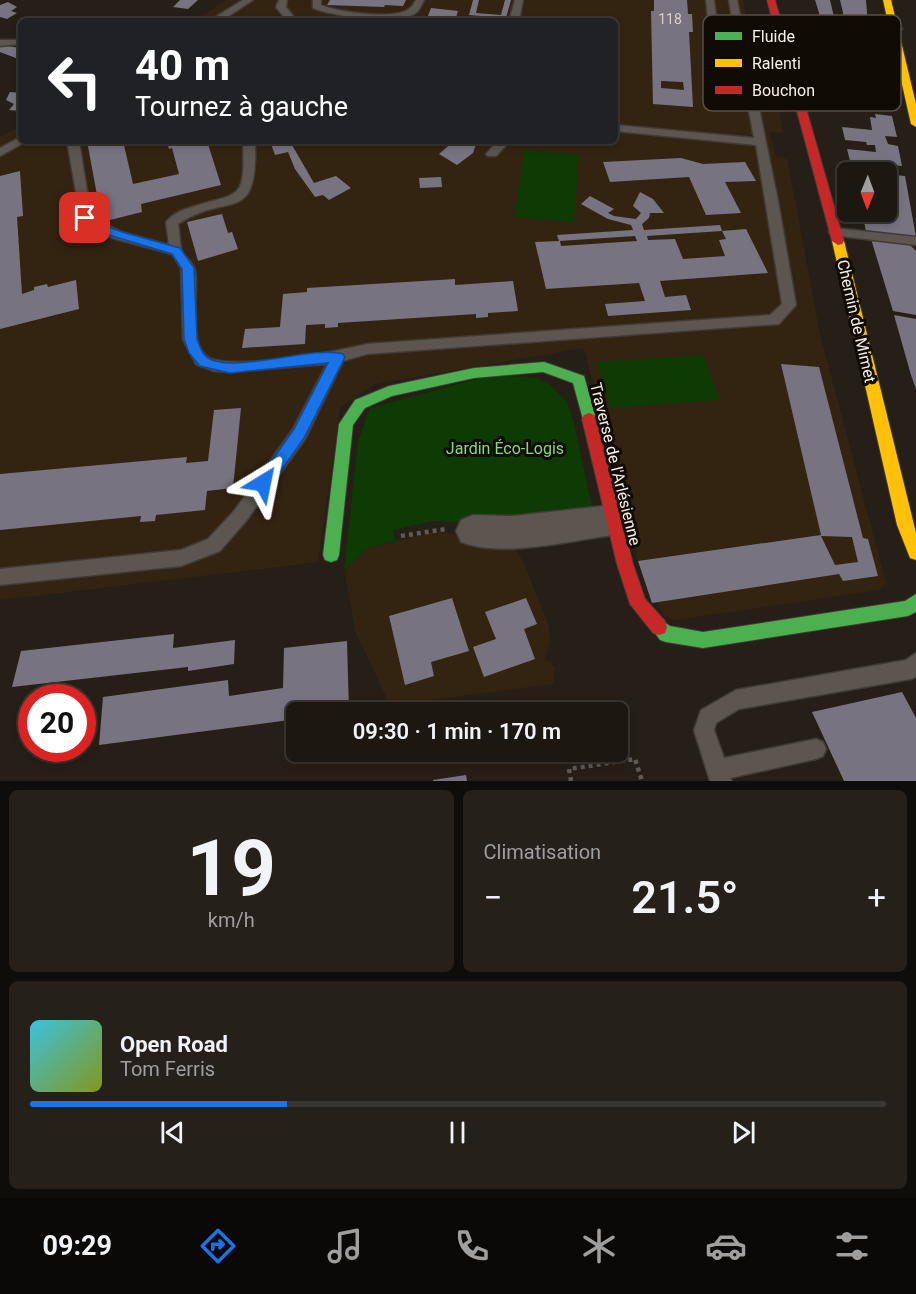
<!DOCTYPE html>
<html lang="fr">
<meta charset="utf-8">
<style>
body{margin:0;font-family:Roboto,sans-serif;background:#25201a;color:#f1f3f6;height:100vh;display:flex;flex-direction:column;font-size:22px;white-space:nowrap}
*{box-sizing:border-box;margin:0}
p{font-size:20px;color:#a09f9f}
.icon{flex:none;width:33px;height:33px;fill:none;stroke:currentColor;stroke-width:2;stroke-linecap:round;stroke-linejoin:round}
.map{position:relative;height:781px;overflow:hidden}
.sheet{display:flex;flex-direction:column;gap:9px;padding:9px;background:#0f0d09;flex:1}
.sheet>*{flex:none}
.top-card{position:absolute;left:18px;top:18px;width:600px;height:126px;border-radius:9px;box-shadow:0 3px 9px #0003,0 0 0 2px #3a3631;background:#202124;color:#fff;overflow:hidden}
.needle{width:39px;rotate:181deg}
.controls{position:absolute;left:837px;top:162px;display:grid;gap:12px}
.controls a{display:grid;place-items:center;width:60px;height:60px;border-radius:9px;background:#1c1711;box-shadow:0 3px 9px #0003,0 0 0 2px #3a3631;font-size:30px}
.speed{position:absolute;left:18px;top:684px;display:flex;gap:12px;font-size:30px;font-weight:700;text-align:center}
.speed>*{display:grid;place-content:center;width:78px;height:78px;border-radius:50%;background:#1c1711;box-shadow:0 3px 9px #0003,0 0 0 2px #3a3631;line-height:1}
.speed .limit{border:9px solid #d22;background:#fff;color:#111}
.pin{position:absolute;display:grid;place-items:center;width:51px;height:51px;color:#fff;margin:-26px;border-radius:12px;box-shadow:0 3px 9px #0006}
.me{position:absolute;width:66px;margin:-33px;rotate:35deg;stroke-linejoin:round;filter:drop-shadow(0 0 4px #0008)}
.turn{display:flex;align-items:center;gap:21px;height:126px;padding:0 18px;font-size:27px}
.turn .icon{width:78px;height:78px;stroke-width:2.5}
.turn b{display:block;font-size:42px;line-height:51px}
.big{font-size:45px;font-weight:600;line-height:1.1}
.sheet .tile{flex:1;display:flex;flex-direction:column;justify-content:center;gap:9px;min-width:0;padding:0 21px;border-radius:9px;background:#25201a}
.sheet .dial{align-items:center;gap:0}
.dial b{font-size:78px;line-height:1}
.song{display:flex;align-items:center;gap:18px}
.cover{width:72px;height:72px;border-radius:9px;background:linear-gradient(135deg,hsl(190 70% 55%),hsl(70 70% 35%))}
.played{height:6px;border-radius:3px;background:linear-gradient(90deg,#1a73e8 30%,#3a3631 30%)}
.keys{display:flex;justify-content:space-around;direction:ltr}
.heat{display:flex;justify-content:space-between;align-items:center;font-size:33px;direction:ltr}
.sheet .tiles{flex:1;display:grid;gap:9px;grid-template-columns:1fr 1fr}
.tile:last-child{grid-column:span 2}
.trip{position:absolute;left:286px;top:702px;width:342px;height:60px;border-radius:9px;background:#1c1711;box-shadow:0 3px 9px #0003,0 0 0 2px #3a3631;font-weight:600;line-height:60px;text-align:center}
.menu{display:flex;height:96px;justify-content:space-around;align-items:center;background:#0b0907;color:#a09f9f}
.menu .icon{width:42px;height:42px}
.menu .active{color:#1a73e8}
.menu b{font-size:27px;color:#f1f3f6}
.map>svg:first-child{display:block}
</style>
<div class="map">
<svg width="916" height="781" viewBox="0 0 916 781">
<rect width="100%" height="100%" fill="#261f17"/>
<g fill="#332411">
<polygon points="227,0 743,0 748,22 761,23 783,133 769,132 776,157 787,159 820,334 886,583 879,590 675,620 663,615 638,561 584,348 375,384 340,408 318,562 0,600 0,137 21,126 21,141 615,141 615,21 193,21"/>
<polygon points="439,531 497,542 515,550 523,561 548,624 550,641 545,659 555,667 553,684 390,705 356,633 344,570 368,548"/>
</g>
<g fill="#0e3a03">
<polygon points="524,150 579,155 574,222 515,217"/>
<polygon points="703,355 720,400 610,408 597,362"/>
<polygon points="492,375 536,378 549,384 567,402 574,423 593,511 471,523 432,521 393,530 396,541 368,548 344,570 358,441 370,408"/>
</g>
<g fill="#787380" fill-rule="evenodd">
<polygon points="180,0 198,0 188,9 173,7"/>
<polygon points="330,0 406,0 403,6 385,5 384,7 327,5"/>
<polygon points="473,0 479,0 476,13 501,15 505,0 511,0 506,18 469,15"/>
<path d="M654,0H687L688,14H692L693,32H689L693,107L653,104L651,11H654ZM661,81L683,82L684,90L661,88Z"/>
<polygon points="815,0 830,0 834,17 820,16"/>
<polygon points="840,0 866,0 868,25 856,24 856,19 844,17"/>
<polygon points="8,2 17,7 11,11 17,13 7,19 0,17 0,5"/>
<polygon points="431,8 458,11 455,21 426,21"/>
<polygon points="0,45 21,48 21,60 0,52"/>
<polygon points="10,92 21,93 21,111 9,110 14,104 6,100"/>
<polygon points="875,114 892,116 897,137 885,136 888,144 883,143 898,146 902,166 850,161 847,149 876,152 875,145 867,145 866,142 845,140 842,127 872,130 870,117 876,118"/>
<polygon points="87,141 123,141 133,184 179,174 172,148 169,149 167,141 207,141 221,185 141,204 142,212 102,222"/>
<polygon points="270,141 296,141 297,144 292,145 314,183 336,176 351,188 329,200 323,195 315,197 295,169 288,152 275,155"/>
<polygon points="454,141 477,141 473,153 457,165 439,154"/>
<polygon points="681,158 703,164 745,162 756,181 725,182 741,213 706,215 689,177 610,182 603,162"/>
<polygon points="20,171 23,216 17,217 22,294 34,290 34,287 47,284 48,287 76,280 79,309 0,329 0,176"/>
<polygon points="886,174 905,176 916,237 866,231 863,218 888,220"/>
<polygon points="441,177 442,187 420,188 419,178"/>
<path d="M640,192L653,199L664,213H650L649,218L642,224L644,230L720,225L722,231L746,229L768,273L660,281L665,297L686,295L691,310L608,316L605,304L645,301L639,283L546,289L535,242L560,241L561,246L637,241L635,236L559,241L557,235L633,230L631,225L608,219L581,204L590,196L614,209L608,213L614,216L636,219L641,213L633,206ZM722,231L726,239L719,240L725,256L683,259L675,239L648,240L647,236Z"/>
<polygon points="222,214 228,233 232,232 238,249 198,261 187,222"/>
<polygon points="871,239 907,242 916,251 916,315 893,311"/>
<polygon points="455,279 455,285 513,281 518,311 488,313 488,317 476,318 476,314 338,323 338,327 325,328 325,324 306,325 305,344 242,348 245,329 280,327 283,294 307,292 307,288"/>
<polygon points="894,315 916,319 916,389 911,375"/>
<path d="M781,364L819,367L863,538L868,539L878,576L843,581L839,574L652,603L638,561L821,535ZM821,536L852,537L858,562L835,565Z"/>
<polygon points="241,408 233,488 207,491 205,510 156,515 155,521 140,522 141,516 0,530 0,474 187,457 186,463 208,461 214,410"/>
<polygon points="452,598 469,651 431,662 434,676 405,685 389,616"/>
<polygon points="526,598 537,624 524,629 535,659 484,677 473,647 496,639 485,612"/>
<polygon points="174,634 173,648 235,640 234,664 188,671 188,667 12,687 21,651"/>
<polygon points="347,641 349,712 297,712 297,719 99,745 103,697 228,680 229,696 283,688 284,648"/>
<polygon points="902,692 916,718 916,781 844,781 812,712"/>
<polygon points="466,775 467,781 433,781 433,780"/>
</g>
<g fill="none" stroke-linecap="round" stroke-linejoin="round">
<g stroke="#413b35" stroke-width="3">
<g id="lane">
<polygon points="243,0 253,0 221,21 209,21"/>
<polygon points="279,0 287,0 286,7 297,21 287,21 276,7"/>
<path d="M313,0H321V5C337,12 397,21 410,8C413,6 414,3 416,0H424C422,4 420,9 417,12C400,27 332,16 313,8Z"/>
<polygon points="515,0 523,0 519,21 509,21"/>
<path d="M706,0H714L718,34L735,36L729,0H737L778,201L796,305L779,324L367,354L343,361L305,439L246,521L220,551L181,566L0,585V569L181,550L208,539L234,511L293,429L327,364L229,372L214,371L196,364L183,339L181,268L172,254L112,238L81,221L67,141H79L91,216L121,232L169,245L166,222C172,215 181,210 189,208C241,191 245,203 243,141H255C258,228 229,190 178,224C180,232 179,243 182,251C185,258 193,262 195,270C199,293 188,338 205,355C223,373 341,351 367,344L770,315L782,304L756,145L615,131V125L754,138L736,41L710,38Z"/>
<polygon points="0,40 17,40 21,44 0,46"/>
<polygon points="21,137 21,141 25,142 0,156 0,148"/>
<polygon points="498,141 510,141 496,156 488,156 486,154"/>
<polygon points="835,228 916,237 916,245 831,235 829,232"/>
<polygon points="916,653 916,677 911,679 739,709 716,723 714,730 724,758 816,739 823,742 826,749 823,756 816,759 730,778 732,781 710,781 694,730 701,710 736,690 906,660"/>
</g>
</g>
<g stroke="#413b35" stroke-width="3">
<g id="street">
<polygon points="775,16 893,23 902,29 893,35 768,26 766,22"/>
<path d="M613,505L625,509L630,520L625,531L613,535C569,541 502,558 461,542L456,531L461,520L473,515L513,516Z"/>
</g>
</g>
<g stroke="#413b35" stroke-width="2">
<g id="fast">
<polygon points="544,362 584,376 596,419 594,423 584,423 573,383 543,372 474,378 392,396 365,408 353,425 339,555 337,560 331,562 325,560 323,555 339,424 355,400 389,386 474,368"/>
<polygon points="916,594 916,612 908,616 703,648 666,642 660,640 651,627 653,621 659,619 670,626 703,632 905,601"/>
</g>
</g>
<g stroke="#413b35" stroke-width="2">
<g id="slow">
<polygon points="883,0 891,0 916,104 916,127 911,124"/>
<polygon points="838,237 844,241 916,533 916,560 910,558 897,525 832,241"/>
</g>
</g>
<g stroke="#413b35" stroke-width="2">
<g id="jam">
<polygon points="767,0 775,0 844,241 842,244 838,245 832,241"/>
<polygon points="589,413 594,415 596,419 633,564 645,599 665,621 667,627 665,633 659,635 653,633 630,604 617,564 582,419 584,415"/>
</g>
</g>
<g stroke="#605a55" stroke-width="4.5" stroke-dasharray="4 4" stroke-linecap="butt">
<polyline points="401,536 446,529"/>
<polyline points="571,781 569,769 635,759 642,781"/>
</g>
<use href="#lane" fill="#5c5550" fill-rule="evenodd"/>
<use href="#street" fill="#5c5550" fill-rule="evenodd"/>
<use href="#fast" fill="#4caf50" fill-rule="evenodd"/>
<use href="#slow" fill="#ffc107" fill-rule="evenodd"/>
<use href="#jam" fill="#c62828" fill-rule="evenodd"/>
</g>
<path fill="#1a73e8" stroke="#114b97" stroke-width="1.5" d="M85,214L100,224L122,232L180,248L194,268L197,339C199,345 202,355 208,358C234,374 314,345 343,354L345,357L304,438L269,488L263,490L256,483L294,429L328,363L230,373L200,366L189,353L184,339L182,269L172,254L92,230L80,218Z"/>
<g text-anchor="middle" stroke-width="6" stroke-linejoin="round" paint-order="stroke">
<g font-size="14" fill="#d9d1cd">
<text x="670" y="24">118</text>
</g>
<g font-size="16" fill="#f9f0e7" stroke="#110b05">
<text transform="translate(857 321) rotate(77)" y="6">Chemin de Mimet</text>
<text transform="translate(616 464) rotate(76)" y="6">Traverse de l'Arlésienne</text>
</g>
<g font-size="16" fill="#87da77" stroke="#110b05">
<text x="505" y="454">Jardin Éco-Logis</text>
</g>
</g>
<rect x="703" y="15" width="198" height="96" rx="9" fill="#110b05" stroke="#575049" stroke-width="1.5"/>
<rect x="715" y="32" width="27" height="8" fill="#4caf50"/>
<rect x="715" y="59" width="27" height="8" fill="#ffc107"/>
<rect x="715" y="86" width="27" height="8" fill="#c62828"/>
<g font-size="16" fill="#f9f0e7">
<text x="752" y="42">Fluide</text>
<text x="752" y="69">Ralenti</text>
<text x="752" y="96">Bouchon</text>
</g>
</svg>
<div class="controls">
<a><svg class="needle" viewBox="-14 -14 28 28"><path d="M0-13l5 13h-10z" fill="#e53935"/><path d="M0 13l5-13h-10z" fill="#a09f9f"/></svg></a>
</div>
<div class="speed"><div class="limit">20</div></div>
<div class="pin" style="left:85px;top:218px;background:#d93025"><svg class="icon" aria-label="arrive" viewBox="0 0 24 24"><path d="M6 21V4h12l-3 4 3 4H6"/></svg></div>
<svg class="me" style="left:263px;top:483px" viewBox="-20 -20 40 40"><path d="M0-17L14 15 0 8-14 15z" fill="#1a73e8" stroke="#fff" stroke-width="4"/></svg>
<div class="trip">09:30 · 1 min · 170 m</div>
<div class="top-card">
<div class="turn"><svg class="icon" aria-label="left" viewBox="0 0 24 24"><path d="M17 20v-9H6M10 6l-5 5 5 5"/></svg><div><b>40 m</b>Tournez à gauche</div></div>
</div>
</div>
<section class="sheet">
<div class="tiles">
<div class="tile dial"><b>19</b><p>km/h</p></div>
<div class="tile"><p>Climatisation</p>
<div class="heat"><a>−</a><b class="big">21.5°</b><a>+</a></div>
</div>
<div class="tile">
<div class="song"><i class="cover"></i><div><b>Open Road</b><p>Tom Ferris</p></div></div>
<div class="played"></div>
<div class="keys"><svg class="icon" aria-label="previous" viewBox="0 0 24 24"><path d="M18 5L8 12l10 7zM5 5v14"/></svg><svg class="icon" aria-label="pause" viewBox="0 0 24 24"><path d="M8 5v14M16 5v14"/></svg><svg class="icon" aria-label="next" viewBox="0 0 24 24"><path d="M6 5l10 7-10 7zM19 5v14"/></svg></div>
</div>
</div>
</section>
<nav class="menu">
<b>09:29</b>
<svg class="icon active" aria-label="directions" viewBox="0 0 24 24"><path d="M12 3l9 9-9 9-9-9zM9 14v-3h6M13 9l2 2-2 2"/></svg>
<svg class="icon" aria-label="music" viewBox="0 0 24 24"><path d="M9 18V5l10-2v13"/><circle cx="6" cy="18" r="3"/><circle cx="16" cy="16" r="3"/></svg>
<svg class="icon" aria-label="phone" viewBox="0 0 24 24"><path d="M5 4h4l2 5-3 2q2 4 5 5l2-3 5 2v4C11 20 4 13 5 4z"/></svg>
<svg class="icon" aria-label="climate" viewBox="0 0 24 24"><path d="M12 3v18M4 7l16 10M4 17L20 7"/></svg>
<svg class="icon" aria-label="car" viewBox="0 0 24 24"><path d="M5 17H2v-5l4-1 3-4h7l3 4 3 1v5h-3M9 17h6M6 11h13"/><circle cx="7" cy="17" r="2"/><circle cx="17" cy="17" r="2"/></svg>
<svg class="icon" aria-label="filters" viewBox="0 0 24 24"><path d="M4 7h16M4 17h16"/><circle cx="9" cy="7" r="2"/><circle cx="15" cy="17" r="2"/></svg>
</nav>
